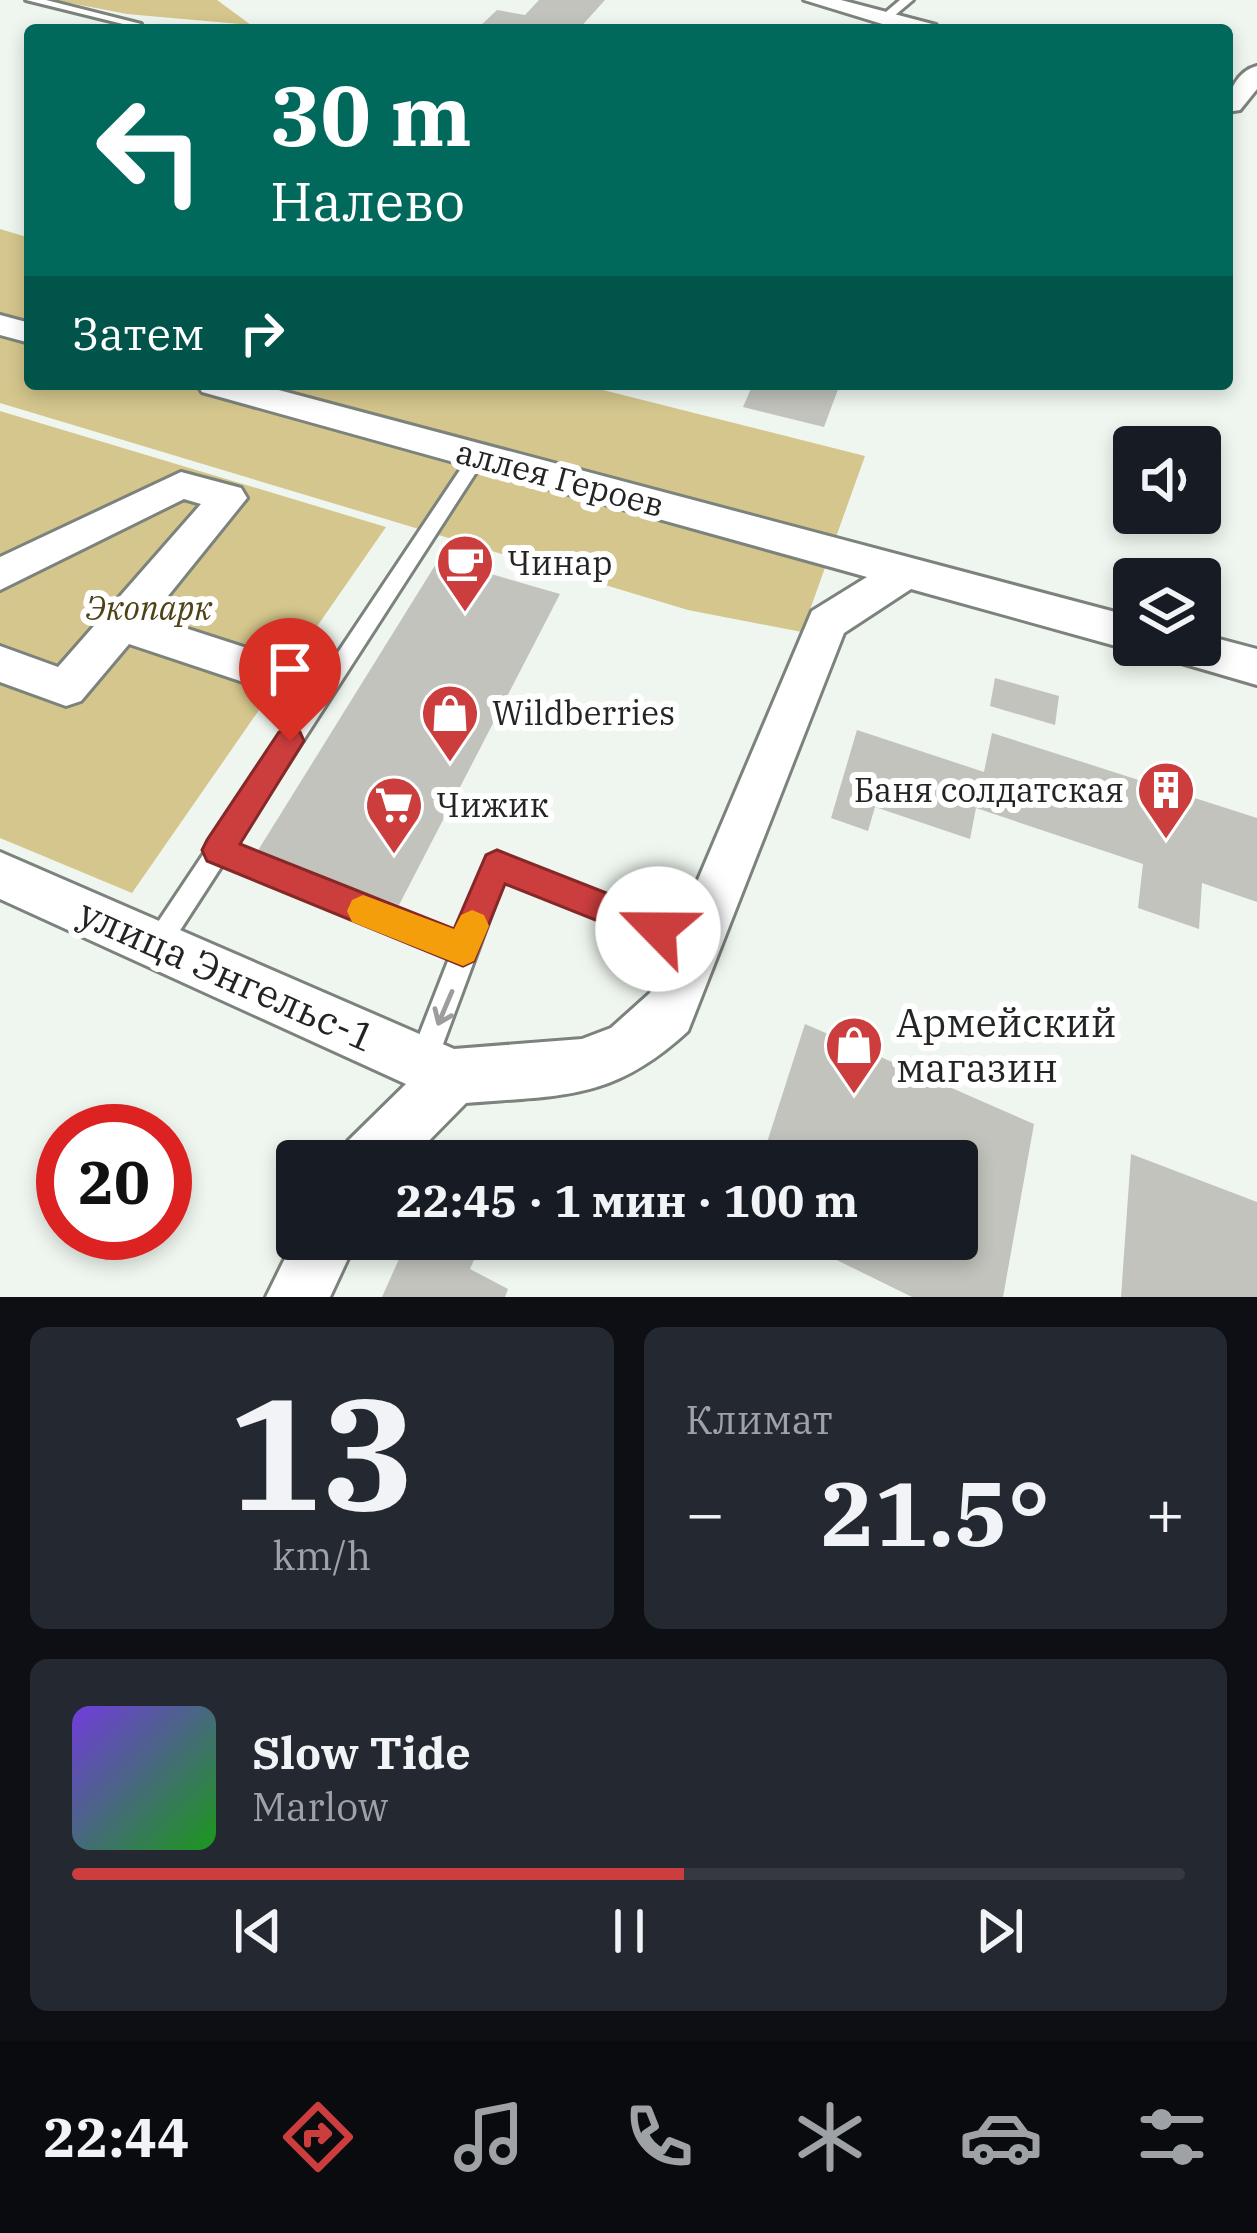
<!DOCTYPE html>
<html lang="ru">
<meta charset="utf-8">
<style>
body{margin:0;font-family:"IBM Plex Serif",serif;background:#242831;color:#f1f3f6;height:100vh;display:flex;flex-direction:column;font-size:45px;white-space:nowrap}
*{box-sizing:border-box;margin:0}
p{font-size:39px;color:#9ea1a6}
.icon{flex:none;width:66px;height:66px;fill:none;stroke:currentColor;stroke-width:2;stroke-linecap:round;stroke-linejoin:round}
.map{position:relative;height:1297px;overflow:hidden}
.details{display:flex;flex-direction:column;gap:30px;padding:30px;background:#0d0f14;flex:1}
.details>*{flex:none}
.hud{position:absolute;left:24px;top:24px;width:1209px;height:366px;border-radius:12px;box-shadow:0 6px 18px #0003;background:#00695c;color:#fff;overflow:hidden}
.tools{position:absolute;left:1113px;top:426px;display:grid;gap:24px}
.tools a{display:grid;place-items:center;width:108px;height:108px;border-radius:12px;background:#171b24;box-shadow:0 6px 18px #0003;font-size:60px}
.speed{position:absolute;left:36px;top:1104px;display:flex;gap:24px;font-size:60px;font-weight:700;text-align:center}
.speed>*{display:grid;place-content:center;width:156px;height:156px;border-radius:50%;background:#171b24;box-shadow:0 6px 18px #0003;line-height:1}
.speed .limit{border:18px solid #d22;background:#fff;color:#111}
.pin{position:absolute;display:grid;place-items:center;width:102px;height:102px;color:#fff;margin:-123px -51px;border-radius:50% 50% 50% 0;rotate:-45deg;box-shadow:0 0 12px #0007}
.pin .icon{rotate:45deg}
.me{position:absolute;width:132px;margin:-66px;rotate:293deg;stroke-linejoin:round;filter:drop-shadow(0 0 9px #0008)}
.turn{display:flex;align-items:center;gap:42px;height:252px;padding:0 48px;font-size:54px}
.turn .icon{width:156px;height:156px;stroke-width:2.5}
.turn b{display:block;font-size:84px;line-height:102px}
.then{display:flex;align-items:center;height:114px;padding:0 48px;background:#0003;gap:24px;font-size:45px}
.big{font-size:90px;font-weight:700;line-height:1.1}
.details .widget{flex:1;display:flex;flex-direction:column;justify-content:center;gap:18px;min-width:0;padding:0 42px;border-radius:18px;background:#242831}
.details .dial{align-items:center;gap:0}
.dial b{font-size:156px;line-height:1}
.song{display:flex;align-items:center;gap:36px}
.cover{width:144px;height:144px;border-radius:18px;background:linear-gradient(135deg,hsl(260 70% 55%),hsl(120 70% 35%))}
.played{height:12px;border-radius:6px;background:linear-gradient(90deg,#cc3d3e 55%,#363941 55%)}
.keys{display:flex;justify-content:space-around;direction:ltr}
.heat{display:flex;justify-content:space-between;align-items:center;font-size:66px;direction:ltr}
.details .tiles{flex:1;display:grid;gap:30px;grid-template-columns:1fr 1fr}
.widget:last-child{grid-column:span 2}
.trip{position:absolute;left:276px;top:1140px;width:702px;height:120px;border-radius:12px;background:#171b24;box-shadow:0 6px 18px #0003;font-weight:700;line-height:120px;text-align:center}
.menu{display:flex;height:192px;justify-content:space-around;align-items:center;background:#090b0e;color:#9ea1a6}
.menu .icon{width:84px;height:84px}
.menu .on{color:#cc3d3e}
.menu b{font-size:54px;color:#f1f3f6}
.map>svg:first-child{display:block}
</style>
<div class="map">
<svg width="1257" height="1297" viewBox="0 0 1257 1297">
<rect width="100%" height="100%" fill="#eff6ef"/>
<g fill="#d4c68c">
<polygon points="54,0 217,0 251,25 127,14"/>
<polygon points="0,229 30,238 30,384 579,384 865,456 802,632 688,610 0,403"/>
<polygon points="0,411 386,527 132,893 0,838"/>
</g>
<g fill="#c1c3bc">
<polygon points="539,0 605,0 578,30 476,30 497,10 525,15"/>
<polygon points="753,384 840,384 824,427 743,407"/>
<polygon points="439,559 560,594 399,905 257,852"/>
<polygon points="995,678 1059,696 1055,725 990,706"/>
<polygon points="857,730 984,772 992,733 1257,818 1257,902 1202,883 1199,929 1138,908 1143,864 976,808 970,839 875,807 868,831 831,818"/>
<polygon points="805,1024 1034,1124 1003,1297 912,1297 794,1239 957,1239 957,1161 761,1161"/>
<polygon points="1131,1154 1257,1202 1257,1297 1121,1297"/>
<polygon points="408,1239 483,1239 470,1269 508,1289 505,1297 382,1297"/>
</g>
<g fill="none" stroke-linecap="round" stroke-linejoin="round">
<g stroke="#7c827c" stroke-width="6">
<g id="lane">
<polygon points="26,0 46,0 141,24 135,27"/>
<polygon points="900,0 913,0 888,21 880,21 880,17"/>
<polygon points="478,450 484,452 487,456 484,460 235,846 458,934 488,858 497,854 707,936 711,945 707,954 698,958 504,880 433,1071 423,1075 413,1071 409,1061 450,956 223,864 166,952 157,956 148,952 144,943 472,452"/>
</g>
</g>
<g stroke="#7c827c" stroke-width="6">
<g id="street">
<polygon points="804,0 841,0 936,25 940,30 902,30"/>
<path d="M1257,66V89L1240,110L1227,112C1227,93 1237,71 1257,66Z"/>
<polygon points="0,315 30,323 30,343 0,335"/>
<path d="M197,384H256L1134,617V645H1149L1134,651L911,589L844,633L688,1031C612,1101 563,1095 466,1103L409,1161H339L348,1141L406,1084L0,899V852L454,1049L582,1039L611,1028L650,993L812,611L867,577L202,392Z"/>
<polygon points="181,472 241,488 247,498 151,617 321,672 328,685 321,698 306,703 129,644 81,701 66,706 0,682 0,646 58,667 201,504 184,499 0,590 0,557"/>
<polygon points="1200,634 1257,649 1257,685 1161,657 1155,645 1200,645"/>
<polygon points="297,1234 297,1239 357,1239 330,1297 266,1297"/>
</g>
</g>
<use href="#lane" fill="#fff" fill-rule="evenodd"/>
<use href="#street" fill="#fff" fill-rule="evenodd"/>
</g>
<defs><path id="oneway-shaft" d="M-6 0H5M1.5-3L5.5 0L1.5 3" fill="none" stroke-width="1.6" stroke-linecap="round" stroke-linejoin="round" transform="scale(3)"/></defs>
<use stroke="#9c9d9c" href="#oneway-shaft" transform="translate(445 1008) rotate(113)"/>
<polygon fill="#cc3d3e" stroke="#852828" stroke-width="3" points="290,729 300,732 304,741 240,844 454,929 486,855 497,850 670,918 675,929 670,941 658,945 505,884 474,961 463,966 207,861 202,850 207,840 279,732"/>
<polygon fill="#f59e0b" points="363,895 454,929 461,915 472,910 484,915 489,926 474,961 463,966 352,922 347,911 352,900"/>
<defs>
<g id="cafe-pin" transform="scale(3)"><path d="M0 17L-7.5 6A9.5 9.5 0 1 1 7.5 6Z" fill="#cc3d3e" stroke="#fff"/><path d="M-5.5-4.5H6V0H3Q3 3.5 0 3.5H-2.5Q-5.5 3.5-5.5 0ZM3-3.2v2h1.7v-2ZM-6 4.5H4V6H-6Z" fill="#fff"/></g>
<g id="shop-pin" transform="scale(3)"><path d="M0 17L-7.5 6A9.5 9.5 0 1 1 7.5 6Z" fill="#cc3d3e" stroke="#fff"/><path d="M-5-2.5h2.3a2.7 3.5 0 0 1 5.4 0H5L5.5 6h-11ZM-1.5-2.5h3a1.5 2.3 0 0 0-3 0Z" fill="#fff"/></g>
<g id="building-pin" transform="scale(3)"><path d="M0 17L-7.5 6A9.5 9.5 0 1 1 7.5 6Z" fill="#cc3d3e" stroke="#fff"/><path d="M-4-6H4V6H1V3H-1V6H-4ZM-2.5-4.3h1.7v1.8h-1.7ZM.8-4.3h1.7v1.8H.8ZM-2.5-1h1.7V.8h-1.7ZM.8-1h1.7V.8H.8Z" fill="#fff"/></g>
<g id="supermarket-pin" transform="scale(3)"><path d="M0 17L-7.5 6A9.5 9.5 0 1 1 7.5 6Z" fill="#cc3d3e" stroke="#fff"/><path d="M-6-5.5h2.5l.6 2H6L4.5 2H-2.5L-4.4-4H-6ZM-1.5 3.2a1.3 1.3 0 1 0 .1 0ZM3 3.2a1.3 1.3 0 1 0 .1 0Z" fill="#fff"/></g>
</defs>
<g fill-rule="evenodd">
<use href="#cafe-pin" x="465" y="563"/>
<use href="#shop-pin" x="450" y="713"/>
<use href="#building-pin" x="1166" y="790"/>
<use href="#supermarket-pin" x="394" y="805"/>
<use href="#shop-pin" x="854" y="1045"/>
</g>
<g text-anchor="middle" stroke-width="12" stroke-linejoin="round" paint-order="stroke">
<g font-size="33" fill="#232523" stroke="#fff">
<text transform="translate(560 478) rotate(15)" y="12">аллея Героев</text>
</g>
<g font-size="33" fill="#232523" stroke="#fff" text-anchor="start">
<text x="507" y="575">Чинар</text>
<text x="492" y="725">Wildberries</text>
<text x="1124" y="802" text-anchor="end">Баня солдатская</text>
<text x="436" y="817">Чижик</text>
</g>
<g font-size="33" font-style="italic" fill="#4e4316" stroke="#fff">
<text x="149" y="620">Экопарк</text>
</g>
<g font-size="39" fill="#232523" stroke="#fff">
<text transform="translate(227 975) rotate(24)" y="14">улица Энгельс-1</text>
</g>
<g font-size="39" fill="#232523" stroke="#fff" text-anchor="start">
<text x="896" y="1037">Армейский<tspan x="896" dy="45">магазин</tspan></text>
</g>
</g>
</svg>
<div class="tools">
<a><svg class="icon" aria-label="sound" viewBox="0 0 24 24"><path d="M4 9h4l5-4v14l-5-4H4zM17 9q2 3 0 6"/></svg></a>
<a><svg class="icon" aria-label="layers" viewBox="0 0 24 24"><path d="M12 4l9 5-9 5-9-5zM3 14l9 5 9-5"/></svg></a>
</div>
<div class="speed"><div class="limit">20</div></div>
<div class="pin" style="left:290px;top:741px;background:#d93025"><svg class="icon" aria-label="arrive" viewBox="0 0 24 24"><path d="M6 21V4h12l-3 4 3 4H6"/></svg></div>
<svg class="me" style="left:658px;top:929px" viewBox="-20 -20 40 40"><circle r="19" fill="#fff"/><path d="M0-13L10 11 0 6-10 11z" fill="#cc3d3e"/></svg>
<div class="trip">22:45 · 1 мин · 100 m</div>
<div class="hud">
<div class="turn"><svg class="icon" aria-label="left" viewBox="0 0 24 24"><path d="M17 20v-9H6M10 6l-5 5 5 5"/></svg><div><b>30 m</b>Налево</div></div>
<div class="then">Затем<svg class="icon" aria-label="right" viewBox="0 0 24 24"><path d="M7 20v-9h11M14 6l5 5-5 5"/></svg></div>
</div>
</div>
<section class="details">
<div class="tiles">
<div class="widget dial"><b>13</b><p>km/h</p></div>
<div class="widget"><p>Климат</p>
<div class="heat"><a>−</a><b class="big">21.5°</b><a>+</a></div>
</div>
<div class="widget">
<div class="song"><i class="cover"></i><div><b>Slow Tide</b><p>Marlow</p></div></div>
<div class="played"></div>
<div class="keys"><svg class="icon" aria-label="previous" viewBox="0 0 24 24"><path d="M18 5L8 12l10 7zM5 5v14"/></svg><svg class="icon" aria-label="pause" viewBox="0 0 24 24"><path d="M8 5v14M16 5v14"/></svg><svg class="icon" aria-label="next" viewBox="0 0 24 24"><path d="M6 5l10 7-10 7zM19 5v14"/></svg></div>
</div>
</div>
</section>
<nav class="menu">
<b>22:44</b>
<svg class="icon on" aria-label="directions" viewBox="0 0 24 24"><path d="M12 3l9 9-9 9-9-9zM9 14v-3h6M13 9l2 2-2 2"/></svg>
<svg class="icon" aria-label="music" viewBox="0 0 24 24"><path d="M9 18V5l10-2v13"/><circle cx="6" cy="18" r="3"/><circle cx="16" cy="16" r="3"/></svg>
<svg class="icon" aria-label="phone" viewBox="0 0 24 24"><path d="M5 4h4l2 5-3 2q2 4 5 5l2-3 5 2v4C11 20 4 13 5 4z"/></svg>
<svg class="icon" aria-label="climate" viewBox="0 0 24 24"><path d="M12 3v18M4 7l16 10M4 17L20 7"/></svg>
<svg class="icon" aria-label="car" viewBox="0 0 24 24"><path d="M5 17H2v-5l4-1 3-4h7l3 4 3 1v5h-3M9 17h6M6 11h13"/><circle cx="7" cy="17" r="2"/><circle cx="17" cy="17" r="2"/></svg>
<svg class="icon" aria-label="filters" viewBox="0 0 24 24"><path d="M4 7h16M4 17h16"/><circle cx="9" cy="7" r="2"/><circle cx="15" cy="17" r="2"/></svg>
</nav>
